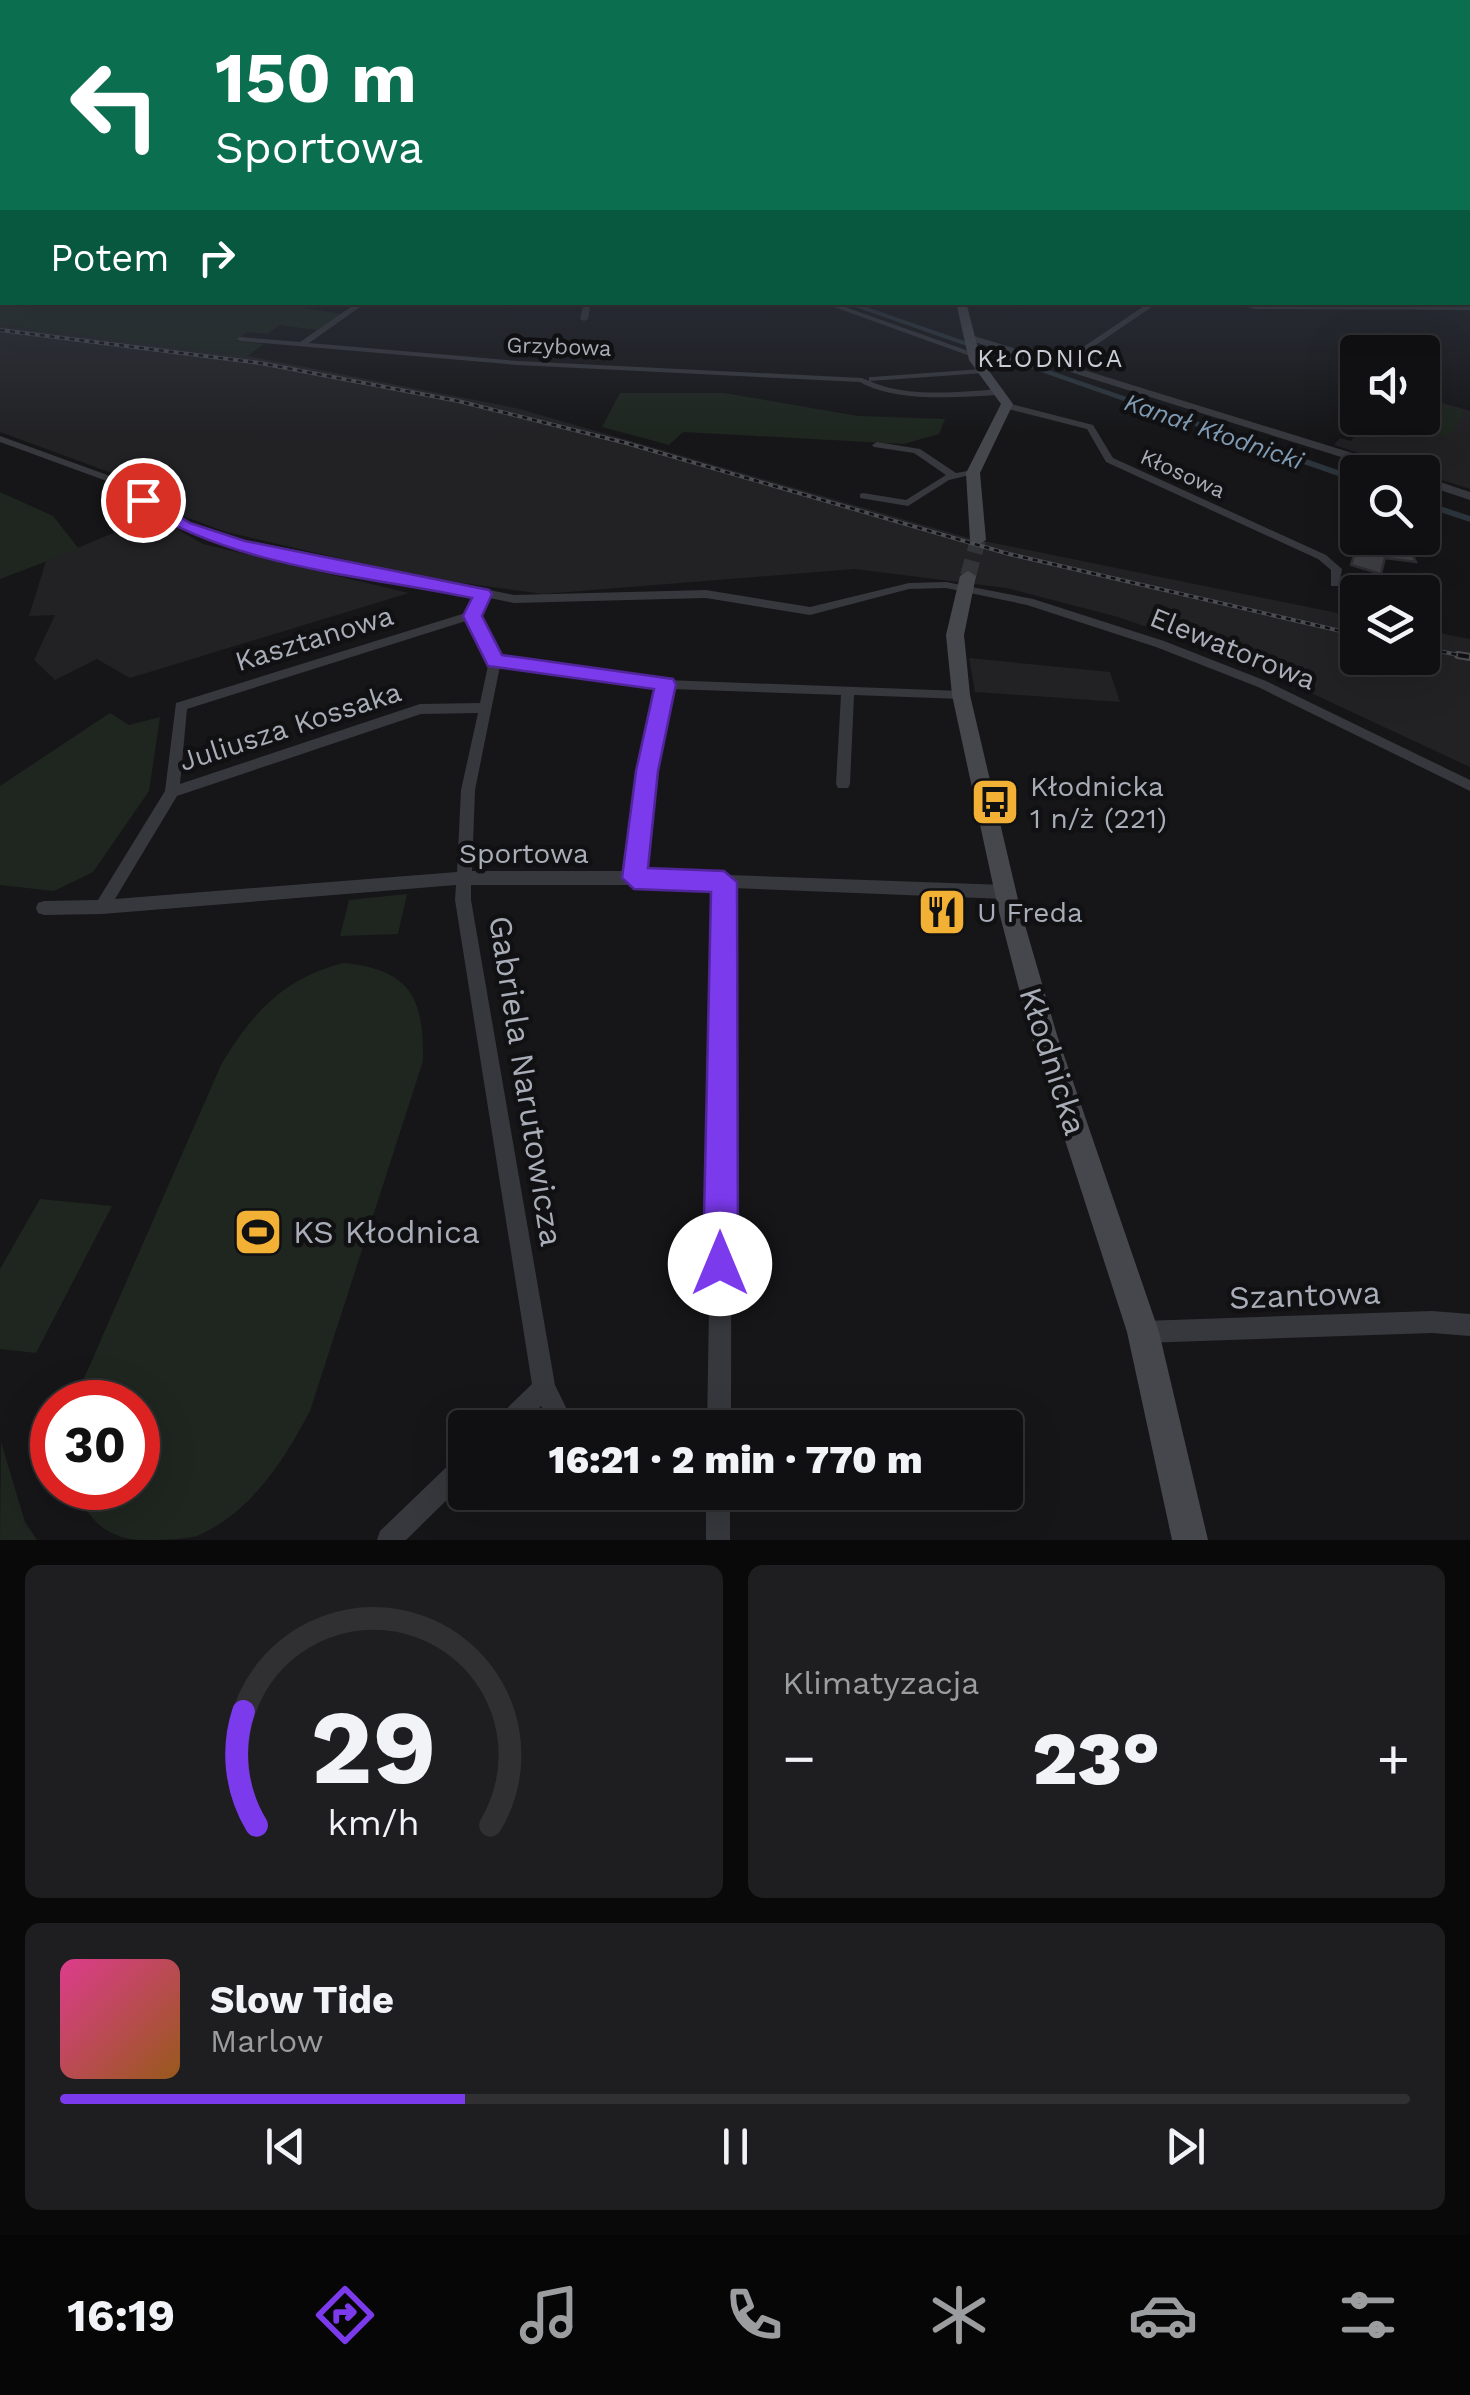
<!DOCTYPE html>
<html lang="pl">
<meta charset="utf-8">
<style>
body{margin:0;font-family:"Work Sans",sans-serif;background:#1e1e20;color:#f1f3f6;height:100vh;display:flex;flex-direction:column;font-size:38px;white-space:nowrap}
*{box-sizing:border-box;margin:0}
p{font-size:32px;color:#9c9d9f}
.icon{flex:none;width:55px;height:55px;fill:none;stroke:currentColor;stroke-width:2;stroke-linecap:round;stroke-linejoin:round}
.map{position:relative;height:1540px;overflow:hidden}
.panel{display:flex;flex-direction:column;gap:25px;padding:25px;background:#09090a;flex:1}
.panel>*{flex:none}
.hud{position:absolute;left:0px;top:0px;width:1470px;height:305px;box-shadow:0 10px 40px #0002,0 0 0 2px #303032;background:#0b6e4f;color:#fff;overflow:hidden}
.buttons{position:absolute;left:1340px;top:335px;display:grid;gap:20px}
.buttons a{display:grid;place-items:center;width:100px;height:100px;border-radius:10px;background:#101012;box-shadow:0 10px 40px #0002,0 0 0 2px #303032;font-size:50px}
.speed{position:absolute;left:30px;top:1380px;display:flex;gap:20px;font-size:50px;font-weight:700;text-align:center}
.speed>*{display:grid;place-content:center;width:130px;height:130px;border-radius:50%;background:#101012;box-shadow:0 10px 40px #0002,0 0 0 2px #303032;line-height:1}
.speed .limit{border:15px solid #d22;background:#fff;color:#111}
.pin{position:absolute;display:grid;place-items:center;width:85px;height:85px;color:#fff;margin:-42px;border:5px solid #fff;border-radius:50%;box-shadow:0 2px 10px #0007}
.me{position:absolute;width:110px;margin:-55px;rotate:0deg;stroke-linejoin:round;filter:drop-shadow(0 0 8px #0008)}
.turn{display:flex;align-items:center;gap:35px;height:210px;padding:0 50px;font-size:45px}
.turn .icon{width:130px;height:130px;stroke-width:2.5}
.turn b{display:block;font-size:70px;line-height:85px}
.then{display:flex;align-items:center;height:95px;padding:0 50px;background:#0003;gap:20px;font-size:38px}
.big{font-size:75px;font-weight:800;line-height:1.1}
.panel .card{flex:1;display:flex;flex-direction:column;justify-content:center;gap:15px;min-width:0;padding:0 35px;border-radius:15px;background:#1e1e20}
.panel .dial{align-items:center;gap:0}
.dial svg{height:260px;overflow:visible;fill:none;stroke:#303032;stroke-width:7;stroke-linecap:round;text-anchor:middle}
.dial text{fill:#f1f3f6;stroke:none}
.song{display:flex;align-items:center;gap:30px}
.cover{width:120px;height:120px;border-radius:15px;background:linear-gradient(135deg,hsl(330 70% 55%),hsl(30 70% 35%))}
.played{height:10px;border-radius:5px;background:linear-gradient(90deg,#7c3aed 30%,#303032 30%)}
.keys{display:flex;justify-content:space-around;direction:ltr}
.heat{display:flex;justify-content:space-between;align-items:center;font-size:55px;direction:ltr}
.panel .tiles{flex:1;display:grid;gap:25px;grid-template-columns:1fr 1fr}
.card:last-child{grid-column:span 2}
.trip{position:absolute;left:448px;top:1410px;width:575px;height:100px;border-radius:10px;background:#101012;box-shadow:0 10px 40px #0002,0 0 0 2px #303032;font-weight:800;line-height:100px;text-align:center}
.dock{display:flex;height:160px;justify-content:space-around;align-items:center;background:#060607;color:#9c9d9f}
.dock .icon{width:70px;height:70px}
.dock .on{color:#7c3aed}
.dock b{font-size:45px;color:#f1f3f6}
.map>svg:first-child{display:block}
</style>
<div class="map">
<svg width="1470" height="1540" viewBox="0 0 1470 1540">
<rect width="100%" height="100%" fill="#161618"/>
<g fill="#222225">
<polygon points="0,325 243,355 516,408 969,538 1357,617 1358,658 1422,658 1423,630 1470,639 1470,767 1231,656 1118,617 1006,588 855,569 543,594 420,577 226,532 183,516 120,476 0,432"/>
<polygon points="1423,397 1470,411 1470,489 1334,445 1340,438 1351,441 1355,436 1345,432 1358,418 1422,418"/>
<polygon points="154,516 203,544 409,593 130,678 97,659 55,680 34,660 55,615 29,616 46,561"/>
<polygon points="969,658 1110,672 1120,702 975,692"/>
</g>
<g fill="#1e261f">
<polygon points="2,231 2,302 309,302 303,308 341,314 317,330 280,325 267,334 247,332 236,341 264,344 248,356 0,325"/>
<polygon points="620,393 724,393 858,416 945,419 939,434 904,444 683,432 669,445 602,427"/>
<polygon points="1433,402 1465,412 1448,437 1414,426"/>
<polygon points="0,492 53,516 79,549 0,579"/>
<polygon points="110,713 129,725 160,717 149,791 93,872 54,891 0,885 0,786"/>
<polygon points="407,894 398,934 340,936 349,900"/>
<path d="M344,963C411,970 424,998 423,1061L310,1411C284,1460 251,1513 197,1536C181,1540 161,1540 143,1540C109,1540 87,1520 76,1488H138V1402H74L75,1399L221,1065C251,1014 285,977 344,963Z"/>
<polygon points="40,1199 112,1206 36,1353 0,1349 0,1269"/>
<polygon points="1,1442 25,1522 37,1540 0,1540"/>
</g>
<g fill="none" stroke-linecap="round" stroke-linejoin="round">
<g fill="#2c353c" fill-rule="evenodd">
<polygon points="841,302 852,302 1358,477 1358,483"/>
<polygon points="1422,500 1470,516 1470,522 1422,506"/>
</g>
</g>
<polygon fill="#404145" stroke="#303034" stroke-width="2.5" points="1350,536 1376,548 1374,541 1408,545 1416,562 1385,558 1381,574 1351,565 1356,549 1349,547"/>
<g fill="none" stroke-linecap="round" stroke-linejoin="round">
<polyline stroke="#333438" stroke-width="16" stroke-dasharray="16 8" stroke-linecap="butt" points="968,576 978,540"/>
<g fill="#37383d" fill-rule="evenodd">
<path d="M358,302H367L309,343L518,361L862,378L869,381V377H872L982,369H985V373L870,381C904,398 961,392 999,389L1003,392L999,395C958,397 897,403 860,382L518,365L240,341L236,339L240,337L300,342Z"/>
<polygon points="584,302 591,302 588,319 584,321 580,319"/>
<polygon points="820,302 831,302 977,354 970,356"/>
<polygon points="1010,302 962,307 958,305 967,302"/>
<polygon points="1150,302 1159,302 1065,366 1058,364"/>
<polygon points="1227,302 1255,305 1470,306 1470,310 1255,309"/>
<polygon points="1007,403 1093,425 1113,458 1326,555 1342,569 1339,586 1331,586 1331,570 1318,559 1106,462 1087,429 1004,408 1003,406"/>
<polygon points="0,436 110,476 188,525 212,533 514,595 706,590 810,607 909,583 946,582 1033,599 1164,641 1266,681 1470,780 1470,791 1258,687 1156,647 1027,605 946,588 909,589 810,615 706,598 514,603 205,538 180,529 104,480 0,442"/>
<polygon points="877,442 920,449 956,473 973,470 978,473 949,480 908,506 860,498 860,494 863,493 906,500 946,475 914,453 874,447 872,445"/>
<path d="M472,611L478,615L499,657L666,680L961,691L967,695L961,699L854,695L850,784L848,788H838L836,784L841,695L671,689L654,771L643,872L1005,885L1010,887L1013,892L1010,897L1005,899L732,888L731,1428H707L716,888L635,885H471V900L555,1385L576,1428H552L541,1406L520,1428H492L495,1420L532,1384L455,900L456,885L102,914L44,915L38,913L36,908L38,903L44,901L98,900L165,791L176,703ZM469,620L489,661L480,703L420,704L180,784L187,709ZM500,666L659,687L640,771L628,871H472L475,790ZM478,713L461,790L457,872L115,899L177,796L421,714Z"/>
<polygon points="1432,1311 1470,1314 1470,1336 1432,1333 1143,1343 1135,1340 1132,1332 1135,1324 1143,1321"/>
<polygon points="465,1453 465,1482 406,1540 377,1540 380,1531 457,1457"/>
<rect x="706" y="1492" width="24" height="48"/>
</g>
<g fill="#37383d" fill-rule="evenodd">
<polygon points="971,335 1404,469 1406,472 1389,472 968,340 968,336"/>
<polygon points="1422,476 1470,492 1470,500 1422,484"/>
</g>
<g fill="#45474d" fill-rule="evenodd">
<polygon points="956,302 966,302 981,360 1013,404 980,473 986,540 978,545 970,540 966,473 1001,404 969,360"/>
<polygon points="968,571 976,576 964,635 970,695 1020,908 1057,1035 1159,1332 1208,1540 1172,1540 1127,1332 1031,1035 998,908 952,695 946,635 960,576"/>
</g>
<g stroke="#4a4c52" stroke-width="4">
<g id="rail-far1">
<polyline points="0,330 260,363 458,401 626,443 1009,554 1358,635"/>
<polyline points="1422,648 1470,657"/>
</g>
</g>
<g stroke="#4a4c52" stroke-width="8">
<polyline id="rail" points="1458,655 1470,657"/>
</g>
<use href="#rail-far1" stroke="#111113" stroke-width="2.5" stroke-dasharray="5" stroke-linecap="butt"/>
<use href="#rail" stroke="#111113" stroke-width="4" stroke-dasharray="11" stroke-linecap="butt"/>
</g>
<linearGradient id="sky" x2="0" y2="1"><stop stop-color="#0c0c0d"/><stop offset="0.5" stop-color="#363c48"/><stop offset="1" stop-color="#363c48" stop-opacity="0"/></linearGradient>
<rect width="1470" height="436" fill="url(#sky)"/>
<path fill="#7c3aed" stroke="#51269a" stroke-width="2.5" d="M137,497H149L190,523L245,541L489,590L492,594L482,616L502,655L673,679L676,684L658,771L648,868L724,871L737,882L738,1264L733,1276L720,1281L708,1276L703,1264L711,892L634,889L622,878L636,771L654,689L488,666L463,616L472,598C361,575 233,567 137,504Z"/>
<defs>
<g id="bus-square" transform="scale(2.5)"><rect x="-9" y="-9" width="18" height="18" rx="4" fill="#f2b134" stroke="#111113"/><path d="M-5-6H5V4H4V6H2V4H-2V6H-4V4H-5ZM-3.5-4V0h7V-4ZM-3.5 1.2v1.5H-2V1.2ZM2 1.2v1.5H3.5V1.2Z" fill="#111"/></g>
<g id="restaurant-square" transform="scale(2.5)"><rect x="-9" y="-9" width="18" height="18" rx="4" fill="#f2b134" stroke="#111113"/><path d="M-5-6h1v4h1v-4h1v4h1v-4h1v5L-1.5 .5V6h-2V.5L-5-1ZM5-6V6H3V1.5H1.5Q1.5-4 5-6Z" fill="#111"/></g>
<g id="stadium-square" transform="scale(2.5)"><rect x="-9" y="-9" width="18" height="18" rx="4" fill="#f2b134" stroke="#111113"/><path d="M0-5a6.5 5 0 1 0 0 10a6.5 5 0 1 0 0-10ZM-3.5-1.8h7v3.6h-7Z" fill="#111"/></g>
</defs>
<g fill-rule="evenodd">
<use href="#bus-square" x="995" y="802"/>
<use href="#restaurant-square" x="942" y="912"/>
<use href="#stadium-square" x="258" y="1232"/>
</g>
<g text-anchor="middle" stroke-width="9" stroke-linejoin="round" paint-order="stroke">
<g font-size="22" fill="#a8adb8" stroke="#111113">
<text transform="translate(559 346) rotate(2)" y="8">Grzybowa</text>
<text transform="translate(1183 473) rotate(24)" y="8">Kłosowa</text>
</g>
<g font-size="25" letter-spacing="2.5" fill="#c9ccd4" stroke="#111113">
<text x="1051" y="367">KŁODNICA</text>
</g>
<g font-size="25" font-style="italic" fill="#7f9bb3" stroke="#111113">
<text transform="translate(1214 431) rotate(19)" y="9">Kanał Kłodnicki</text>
</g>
<g font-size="28" fill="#a8adb8" stroke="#111113">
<text transform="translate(314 638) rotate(-17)" y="10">Kasztanowa</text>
<text transform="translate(1233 648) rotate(22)" y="10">Elewatorowa</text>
<text transform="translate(290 726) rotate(-18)" y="10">Juliusza Kossaka</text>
<text x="524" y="863">Sportowa</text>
</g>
<g font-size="28" fill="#a8adb8" stroke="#111113" text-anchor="start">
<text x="1030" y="796">Kłodnicka<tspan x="1030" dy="32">1 n/ż (221)</tspan></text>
<text x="977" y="922">U Freda</text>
</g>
<g font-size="32" fill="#a8adb8" stroke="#111113">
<text transform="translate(1053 1061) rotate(72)" y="11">Kłodnicka</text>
<text transform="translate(526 1081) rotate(81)" y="11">Gabriela Narutowicza</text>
<text transform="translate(1305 1295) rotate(-2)" y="11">Szantowa</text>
</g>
<g font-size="32" fill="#a8adb8" stroke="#111113" text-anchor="start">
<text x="293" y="1243">KS Kłodnica</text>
</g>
</g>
</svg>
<div class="buttons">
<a><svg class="icon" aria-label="sound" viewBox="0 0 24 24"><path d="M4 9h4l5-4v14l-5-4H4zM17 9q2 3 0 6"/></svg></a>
<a><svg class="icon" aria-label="search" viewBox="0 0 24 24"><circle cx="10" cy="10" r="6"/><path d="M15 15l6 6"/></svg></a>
<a><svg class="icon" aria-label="layers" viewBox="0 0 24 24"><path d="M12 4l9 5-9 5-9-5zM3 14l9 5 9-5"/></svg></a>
</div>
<div class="speed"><div class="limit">30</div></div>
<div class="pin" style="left:143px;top:500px;background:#d93025"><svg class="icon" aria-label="arrive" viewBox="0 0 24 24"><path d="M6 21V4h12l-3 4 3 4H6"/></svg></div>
<svg class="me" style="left:720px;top:1264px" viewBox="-20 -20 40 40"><circle r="19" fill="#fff"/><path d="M0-13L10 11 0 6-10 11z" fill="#7c3aed"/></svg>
<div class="trip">16:21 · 2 min · 770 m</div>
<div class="hud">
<div class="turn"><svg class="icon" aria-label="left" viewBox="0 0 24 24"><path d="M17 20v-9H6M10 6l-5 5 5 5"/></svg><div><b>150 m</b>Sportowa</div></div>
<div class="then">Potem<svg class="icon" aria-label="right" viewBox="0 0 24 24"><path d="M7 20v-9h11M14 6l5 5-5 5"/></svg></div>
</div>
</div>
<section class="panel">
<div class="tiles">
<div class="card dial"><svg viewBox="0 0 100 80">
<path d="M14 69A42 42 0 1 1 86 69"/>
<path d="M14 69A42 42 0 0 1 10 34" stroke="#7c3aed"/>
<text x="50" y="56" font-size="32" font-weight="700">29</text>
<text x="50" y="72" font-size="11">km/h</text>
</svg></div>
<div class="card"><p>Klimatyzacja</p>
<div class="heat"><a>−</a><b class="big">23°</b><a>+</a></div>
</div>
<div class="card">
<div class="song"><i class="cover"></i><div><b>Slow Tide</b><p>Marlow</p></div></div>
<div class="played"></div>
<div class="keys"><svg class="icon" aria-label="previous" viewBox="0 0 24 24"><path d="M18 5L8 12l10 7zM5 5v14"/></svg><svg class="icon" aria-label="pause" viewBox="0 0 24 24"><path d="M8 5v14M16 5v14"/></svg><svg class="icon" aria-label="next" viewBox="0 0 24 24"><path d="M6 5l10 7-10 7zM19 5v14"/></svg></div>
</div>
</div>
</section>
<nav class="dock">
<b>16:19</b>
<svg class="icon on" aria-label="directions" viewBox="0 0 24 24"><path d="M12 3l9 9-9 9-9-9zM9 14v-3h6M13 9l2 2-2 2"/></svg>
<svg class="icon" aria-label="music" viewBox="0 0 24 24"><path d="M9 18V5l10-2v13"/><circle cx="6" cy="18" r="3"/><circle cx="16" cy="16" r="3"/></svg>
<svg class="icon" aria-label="phone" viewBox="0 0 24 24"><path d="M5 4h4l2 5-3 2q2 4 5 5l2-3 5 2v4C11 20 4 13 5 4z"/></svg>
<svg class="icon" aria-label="climate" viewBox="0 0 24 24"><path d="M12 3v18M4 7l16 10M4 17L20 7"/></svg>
<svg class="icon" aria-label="car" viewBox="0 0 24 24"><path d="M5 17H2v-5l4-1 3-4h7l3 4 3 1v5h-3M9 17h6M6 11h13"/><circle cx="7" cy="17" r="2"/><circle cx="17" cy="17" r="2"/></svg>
<svg class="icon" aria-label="filters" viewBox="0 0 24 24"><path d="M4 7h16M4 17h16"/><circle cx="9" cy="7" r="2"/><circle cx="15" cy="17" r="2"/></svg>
</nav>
